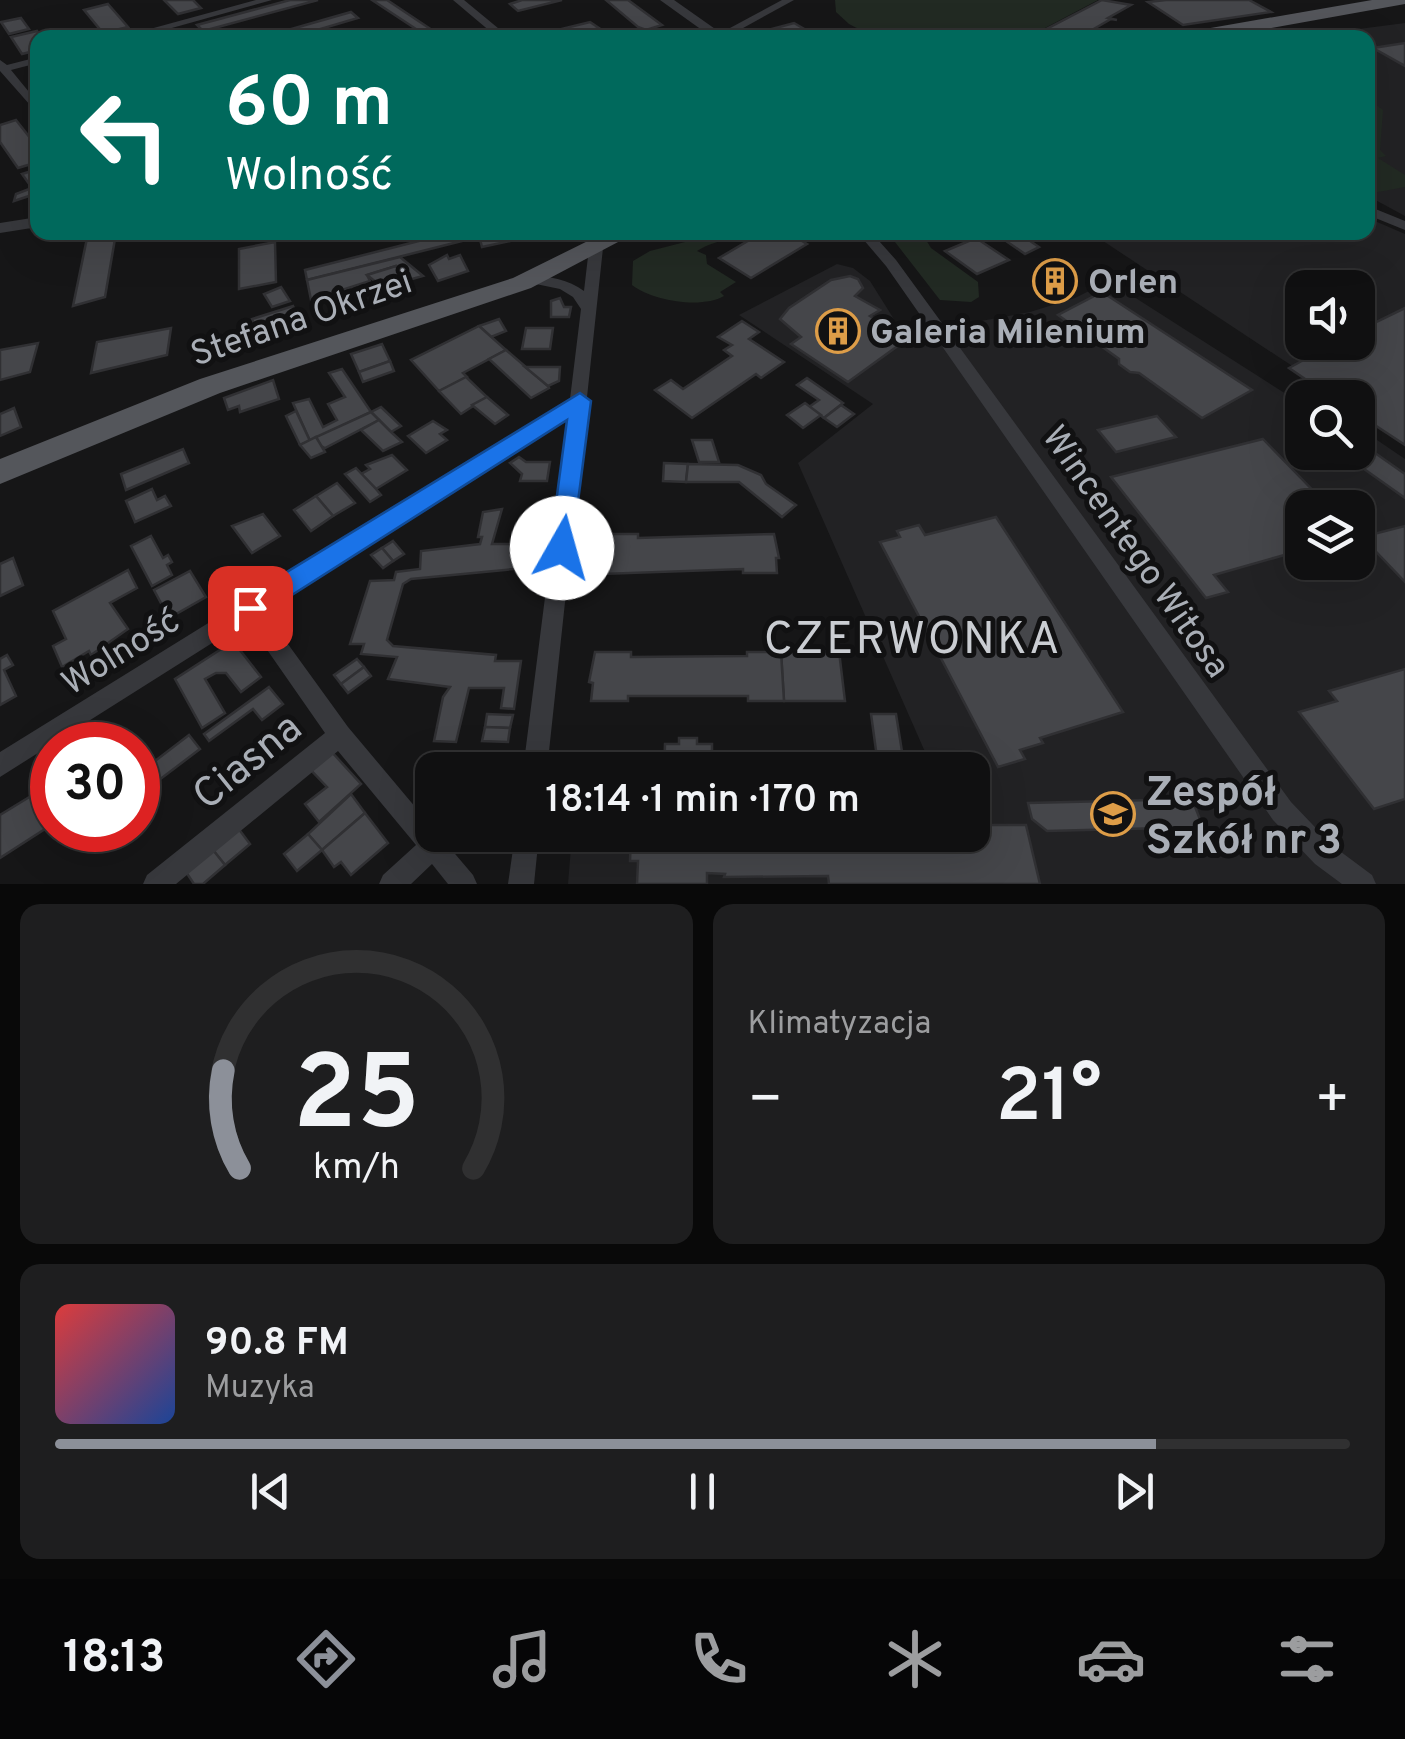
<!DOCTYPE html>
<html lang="pl">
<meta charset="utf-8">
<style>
body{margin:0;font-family:Overpass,sans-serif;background:#1e1e1f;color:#f1f3f6;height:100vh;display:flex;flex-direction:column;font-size:38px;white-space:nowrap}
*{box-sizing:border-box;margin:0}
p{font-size:32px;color:#9c9d9f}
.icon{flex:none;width:55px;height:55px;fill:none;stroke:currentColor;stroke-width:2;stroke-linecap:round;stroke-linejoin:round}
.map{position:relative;height:884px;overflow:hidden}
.details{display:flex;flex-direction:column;gap:20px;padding:20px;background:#090909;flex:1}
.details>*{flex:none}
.guide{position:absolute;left:30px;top:30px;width:1345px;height:210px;border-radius:20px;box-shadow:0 10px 40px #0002,0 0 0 2px #303031;background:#00695c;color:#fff;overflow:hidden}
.tools{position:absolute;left:1285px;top:270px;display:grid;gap:20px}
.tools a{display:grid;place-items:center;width:90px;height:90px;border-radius:20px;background:#101011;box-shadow:0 10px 40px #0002,0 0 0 2px #303031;font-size:50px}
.speed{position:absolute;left:30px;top:722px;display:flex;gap:20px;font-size:50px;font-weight:700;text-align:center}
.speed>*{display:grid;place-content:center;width:130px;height:130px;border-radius:50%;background:#101011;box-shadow:0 10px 40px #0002,0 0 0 2px #303031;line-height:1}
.speed .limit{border:15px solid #d22;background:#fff;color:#111}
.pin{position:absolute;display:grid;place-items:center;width:85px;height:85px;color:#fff;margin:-42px;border-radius:20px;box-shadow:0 5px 15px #0006}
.me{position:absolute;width:110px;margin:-55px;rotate:7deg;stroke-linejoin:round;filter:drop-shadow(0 0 8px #0008)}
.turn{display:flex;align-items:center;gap:35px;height:210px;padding:0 30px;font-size:45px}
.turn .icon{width:130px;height:130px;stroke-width:2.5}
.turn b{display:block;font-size:70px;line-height:85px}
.big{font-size:75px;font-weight:600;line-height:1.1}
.details .card{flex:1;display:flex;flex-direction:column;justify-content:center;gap:15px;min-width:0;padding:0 35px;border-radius:20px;background:#1e1e1f}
.details .dial{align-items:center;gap:0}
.dial svg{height:260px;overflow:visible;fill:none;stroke:#303031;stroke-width:7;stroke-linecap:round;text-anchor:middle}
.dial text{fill:#f1f3f6;stroke:none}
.song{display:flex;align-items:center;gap:30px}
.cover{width:120px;height:120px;border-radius:15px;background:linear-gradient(135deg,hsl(0 70% 55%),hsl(220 70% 35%))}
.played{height:10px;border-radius:5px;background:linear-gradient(90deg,#8c9099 85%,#303031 85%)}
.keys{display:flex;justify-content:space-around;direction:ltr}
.heat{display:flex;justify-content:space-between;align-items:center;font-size:55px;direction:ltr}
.details .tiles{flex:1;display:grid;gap:20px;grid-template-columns:1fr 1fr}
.card:last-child{grid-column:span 2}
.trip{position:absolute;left:415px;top:752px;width:575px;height:100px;border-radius:20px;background:#101011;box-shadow:0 10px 40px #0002,0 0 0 2px #303031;font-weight:600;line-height:100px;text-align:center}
.tab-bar{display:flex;height:160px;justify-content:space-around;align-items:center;background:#060607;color:#9c9d9f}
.tab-bar .icon{width:70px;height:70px}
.tab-bar .current{color:#8c9099}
.tab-bar b{font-size:45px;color:#f1f3f6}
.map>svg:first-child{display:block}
</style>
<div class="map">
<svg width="1405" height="884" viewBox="0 0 1405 884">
<rect width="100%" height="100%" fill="#161617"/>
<g fill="#222224" fill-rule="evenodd">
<polygon points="1405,23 1405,216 1368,196 1368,38 1289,38"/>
<path d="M1368,218L1405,234V441L1358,410V398L1339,397L1091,233L1368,232ZM1302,288H1358V342H1302Z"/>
<path d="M837,264L853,268L870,281L907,340L931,345L950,342L952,332L964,324L1030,312L1075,298L1109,281L1297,401L1302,398V452H1358V427L1405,459V884H568L572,835H972V770H933L798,463L873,404L739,315ZM1302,508H1358V562H1302Z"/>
</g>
<g fill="#222a23">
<polygon points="835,0 1098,0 1028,37 876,38 849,24 836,12"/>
<polygon points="1368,99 1383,110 1380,150 1386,156 1378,158 1405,175 1405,187 1368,194 1368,168 1372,164 1368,155"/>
<path d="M720,233H747C728,242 719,238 697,251L706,255L707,264L736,282L720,292L724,296C702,309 653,301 632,285L633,261L650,251Z"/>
<polygon points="888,233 923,235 931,248 978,282 979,297 971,302 940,300"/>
</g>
<g fill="#45464a" stroke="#303033" stroke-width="2.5">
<polygon points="164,0 193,0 201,8 178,14"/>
<polygon points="290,0 318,0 203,31 197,25"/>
<polygon points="372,0 387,0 432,30 422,33"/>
<polygon points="562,0 518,11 510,4 522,0"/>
<polygon points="606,0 628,0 662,25 646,30 638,27"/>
<polygon points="1102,0 1131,5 1108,18 1117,20 1111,19 1078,38 1037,34"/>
<polygon points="1166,0 1249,0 1271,12 1183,25 1148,2"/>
<polygon points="108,4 128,27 103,33 84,10"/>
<polygon points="351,12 358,18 290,38 260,38"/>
<polygon points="21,18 29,29 9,34 1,22"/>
<polygon points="590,22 599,28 565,38 541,34"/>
<polygon points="794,23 813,34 808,36 811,38 764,38 757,33"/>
<polygon points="37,31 42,38 38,38 38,50 22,54 11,37"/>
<polygon points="1405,43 1405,66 1373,48"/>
<polygon points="16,120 38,148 38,162 18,168 0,142 0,125"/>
<polygon points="38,169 38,193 14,201 16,194 32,188 22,174"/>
<polygon points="454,232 462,241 307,280 305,270"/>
<polygon points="478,232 541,232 542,234 482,247"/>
<polygon points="763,232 787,232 807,244 751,278 719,258"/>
<polygon points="993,232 1017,232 1039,247 1025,254"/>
<polygon points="116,233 105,297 73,306 87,238"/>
<polygon points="976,238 1009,260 977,274 945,251"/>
<polygon points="275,242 276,282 239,289 239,249"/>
<polygon points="447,255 449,259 460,255 468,271 438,281 429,265"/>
<polygon points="400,257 423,276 405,281 396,266 367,275 370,281 311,300 307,280"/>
<polygon points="396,266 405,281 381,286 367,275"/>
<polygon points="1060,272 1073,280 1051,291 1038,282"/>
<polygon points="850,276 858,279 863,288 855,296 880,310 870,316 889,328 881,334 899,345 848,382 791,344 801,337 780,319 789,308 831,280"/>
<polygon points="281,287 290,301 272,307 264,294"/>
<polygon points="1102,292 1252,390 1202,418 1139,373 1130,372 1119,364 1119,359 1058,315"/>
<polygon points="560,298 564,307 571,307 569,317 551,317 551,301"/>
<polygon points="293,306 297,315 283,319 287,328 259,337 252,319"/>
<polygon points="1405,308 1405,445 1358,414 1358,398 1333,398 1289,368 1336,342 1358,342 1358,331"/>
<polygon points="499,319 506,331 491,337 479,326"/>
<polygon points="742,321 759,332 749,339 784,362 761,378 756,374 692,418 655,390 671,380 683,389 732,356 724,350 732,345 718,337"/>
<polygon points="479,326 506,350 463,373 467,377 439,391 411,360"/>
<polygon points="171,328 167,355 91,373 97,342"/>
<polygon points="526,328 553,328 550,349 522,349"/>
<polygon points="38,343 30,372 0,380 0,350"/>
<polygon points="382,344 390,361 359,372 351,354"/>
<polygon points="506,350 548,386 549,388 531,398 489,359"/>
<polygon points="390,361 394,371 363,382 359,372"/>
<polygon points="525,367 560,367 559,381 548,386"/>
<polygon points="342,369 371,412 310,441 293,403 309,399 323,427 337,420 328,404 345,397 329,373"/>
<polygon points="466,377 487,397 461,414 439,391"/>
<polygon points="807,378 843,403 824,418 809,407 819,400 797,385"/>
<polygon points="273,380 279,399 240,412 239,406 228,410 224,398"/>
<polygon points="487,397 508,415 495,424 472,405"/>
<polygon points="805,403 821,415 803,428 787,415"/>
<polygon points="841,405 854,414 837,427 824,418"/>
<polygon points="381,407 401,426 391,432 371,412"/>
<polygon points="14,408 21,427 0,436 0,414"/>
<polygon points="296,411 310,441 300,445 286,416"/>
<polygon points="371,412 379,420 325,448 321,446 316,437"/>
<polygon points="1157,416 1176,437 1116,452 1098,430"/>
<polygon points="379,420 391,432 402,442 383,451 361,430"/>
<polygon points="433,421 447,430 440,434 447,440 426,453 408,436"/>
<polygon points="316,437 325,452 311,458 300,445"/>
<polygon points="1263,439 1330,508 1302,508 1302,550 1214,575 1228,592 1206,598 1111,477"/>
<polygon points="692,440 712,440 719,462 699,462"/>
<polygon points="1358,441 1405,474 1405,498 1340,452 1358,452"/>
<polygon points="183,449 189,463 126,490 121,474"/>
<polygon points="392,455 407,470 376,489 361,474 370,469 366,465"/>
<polygon points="519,457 526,462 550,462 547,481 520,481 522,474 510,463"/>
<polygon points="664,463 688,464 686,482 663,481"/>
<polygon points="688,464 738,465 761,475 766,484 796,505 782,517 739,482 686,482"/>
<polygon points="356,468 376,489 381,495 370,502 345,474"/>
<polygon points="337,483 355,503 333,516 316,496"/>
<polygon points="152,489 157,500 165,496 171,506 135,522 126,501"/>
<polygon points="316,496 333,516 311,531 294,510"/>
<polygon points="502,509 492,544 527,544 529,529 540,529 535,567 411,579 403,584 387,640 393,646 496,655 495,661 521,661 514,709 501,708 504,688 469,688 456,742 434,741 443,697 450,687 388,679 397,657 361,654 364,644 350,644 370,581 394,580 396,572 420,569 421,551 480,544 482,537 478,537 483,512"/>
<polygon points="263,514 280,536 252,553 232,526"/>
<polygon points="996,517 1123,712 1040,738 1043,743 1020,750 1025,759 998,767 880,542 900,537 897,531 919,525 925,535"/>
<polygon points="1405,526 1405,582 1362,537"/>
<polygon points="606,534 638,534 638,538 774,534 779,558 776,558 777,573 743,573 743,569 602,574 603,559 600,559"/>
<polygon points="151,536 163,558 168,555 172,562 167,565 172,575 152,586 131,546"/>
<polygon points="393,541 404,554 393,561 382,548"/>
<polygon points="382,548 393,561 383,568 371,555"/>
<polygon points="13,558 23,585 0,596 0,564"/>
<polygon points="128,570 137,588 110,603 128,629 91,655 89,651 62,667 53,646 66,639 53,611"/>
<polygon points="190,571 206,597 169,618 154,590"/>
<polygon points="229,644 236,645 261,677 241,692 226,673 216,673 205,679 225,713 202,728 175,679"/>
<polygon points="839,651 845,701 784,701 781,652"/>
<polygon points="595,652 631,652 631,657 747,656 747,652 781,652 784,701 748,701 748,696 628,696 628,701 591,701 593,683 589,682"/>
<polygon points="7,655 13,665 4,670 16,696 0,705 0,659"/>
<polygon points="357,659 364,667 341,684 334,675"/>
<polygon points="364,667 371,676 348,693 341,684"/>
<polygon points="1405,669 1405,799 1374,809 1299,712 1337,701 1329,691"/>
<polygon points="269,687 283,704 262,720 253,709 209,741 204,734"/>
<polygon points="487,714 513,715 510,728 485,727"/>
<polygon points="871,714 896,714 904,764 878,765"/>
<polygon points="485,727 510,728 508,742 482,741"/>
<polygon points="189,735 200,749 138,796 138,774"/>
<polygon points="679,738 697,738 697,744 712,744 712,770 664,770 665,744 679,744"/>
<polygon points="330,750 361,784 319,822 305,804 327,787 309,768"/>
<polygon points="351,794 365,813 322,850 308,834"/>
<polygon points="31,796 45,829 0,858 0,815"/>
<polygon points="1192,799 1203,827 1047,831 1032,819 1028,803"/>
<polygon points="365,813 388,843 351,875 341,862 334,867 322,850"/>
<polygon points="972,825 1026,825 1040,884 829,884 828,876 724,877 725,874 707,873 707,884 637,884 638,861 630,861 631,835 972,835"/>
<polygon points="238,828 250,844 225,865 213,850"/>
<polygon points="62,830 93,830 71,847"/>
<polygon points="308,834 322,850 297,871 284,854"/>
<polygon points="213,850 225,865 203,884 194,884 186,872"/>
</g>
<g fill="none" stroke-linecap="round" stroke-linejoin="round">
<g fill="#37383c" fill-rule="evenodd">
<polygon points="256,0 272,0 136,38 117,38"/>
<polygon points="453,0 464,0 510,38 498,38"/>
<polygon points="782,0 794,0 725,38 715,36"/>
<polygon points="38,57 38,63 11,70 38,103 38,114 0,71 0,60 7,65"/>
<polygon points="1368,206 1405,221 1405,230 1368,215"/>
<polygon points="857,232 871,232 896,260 1291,802 1333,846 1372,875 1376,884 1342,884 1315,864 1273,820 886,266"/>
<path d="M596,244L603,248L547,770H523L568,417L264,611L348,727L432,827V835H439L473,875L477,884H448L432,864L411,884H379L383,875L416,845L338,751L176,884H143L147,875L325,733L247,621L0,777V752L570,399L581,309L573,297L560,289L526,282L524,279L531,275C550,277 568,279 584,291L589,248Z"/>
<polygon points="515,835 539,835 534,884 508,884"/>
</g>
<g fill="#37383c" fill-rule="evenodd">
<polygon points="660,0 674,0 728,38 713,38"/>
<polygon points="38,217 38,227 0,233 0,223"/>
</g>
<g fill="#54565b" fill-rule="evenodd">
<polygon points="1372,0 1405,0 1405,4 1215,38 1174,38 1182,33"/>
<polygon points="606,232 637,232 531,288 220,393 0,484 0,459 200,379 513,278"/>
</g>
</g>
<polygon fill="#1a73e8" stroke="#114b97" stroke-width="2.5" points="580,393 591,401 571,556 562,559 553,556 550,548 567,420 259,616 250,620 241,616 237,608 241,600"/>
<defs>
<g id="building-ring" transform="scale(2.25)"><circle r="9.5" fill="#111112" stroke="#dd9d48" stroke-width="1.5"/><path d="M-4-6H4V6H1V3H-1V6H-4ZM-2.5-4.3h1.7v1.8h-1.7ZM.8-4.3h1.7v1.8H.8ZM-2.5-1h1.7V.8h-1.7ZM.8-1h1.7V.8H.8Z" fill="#dd9d48"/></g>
<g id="school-ring" transform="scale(2.25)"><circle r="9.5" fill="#111112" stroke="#dd9d48" stroke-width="1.5"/><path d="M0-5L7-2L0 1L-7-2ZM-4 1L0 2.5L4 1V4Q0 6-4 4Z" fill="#dd9d48"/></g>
</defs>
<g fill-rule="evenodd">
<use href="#building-ring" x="1055" y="281"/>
<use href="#building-ring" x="838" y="331"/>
<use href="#school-ring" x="1113" y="814"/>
</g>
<g text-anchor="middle" stroke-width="10" stroke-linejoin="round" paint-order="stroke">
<g font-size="35" font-weight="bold" fill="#a9aeb6" stroke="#111112" text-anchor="start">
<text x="1088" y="293">Orlen</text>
<text x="870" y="343">Galeria Milenium</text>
</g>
<g font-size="35" fill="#a9aeb6" stroke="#111112">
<text transform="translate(301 317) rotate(-19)" y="12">Stefana Okrzei</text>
<text transform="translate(1137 551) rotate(55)" y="12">Wincentego Witosa</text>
<text transform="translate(120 651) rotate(-32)" y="12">Wolność</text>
</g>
<g font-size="42" fill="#a9aeb6" stroke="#111112">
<text transform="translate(246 760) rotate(-39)" y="15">Ciasna</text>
</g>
<g font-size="42" font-weight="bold" fill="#a9aeb6" stroke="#111112" text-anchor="start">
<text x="1146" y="805">Zespół<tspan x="1146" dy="48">Szkół nr 3</tspan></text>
</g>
<g font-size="45" letter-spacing="2.5" fill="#cacdd2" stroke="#111112">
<text x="913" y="653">CZERWONKA</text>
</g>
</g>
</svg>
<div class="tools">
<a><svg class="icon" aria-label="sound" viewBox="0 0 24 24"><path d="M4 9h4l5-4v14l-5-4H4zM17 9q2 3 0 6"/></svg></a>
<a><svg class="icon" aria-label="search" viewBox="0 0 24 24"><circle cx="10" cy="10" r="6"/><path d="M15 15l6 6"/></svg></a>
<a><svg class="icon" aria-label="layers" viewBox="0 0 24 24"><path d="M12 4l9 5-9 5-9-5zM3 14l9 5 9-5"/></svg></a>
</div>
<div class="speed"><div class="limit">30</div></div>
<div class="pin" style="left:250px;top:608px;background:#d93025"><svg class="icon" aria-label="arrive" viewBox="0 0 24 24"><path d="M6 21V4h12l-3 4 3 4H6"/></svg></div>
<svg class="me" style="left:562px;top:548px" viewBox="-20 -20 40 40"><circle r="19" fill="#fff"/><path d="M0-13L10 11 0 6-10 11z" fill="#1a73e8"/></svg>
<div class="trip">18:14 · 1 min · 170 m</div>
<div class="guide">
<div class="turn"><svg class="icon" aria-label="left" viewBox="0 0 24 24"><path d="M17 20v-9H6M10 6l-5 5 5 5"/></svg><div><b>60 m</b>Wolność</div></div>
</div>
</div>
<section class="details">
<div class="tiles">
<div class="card dial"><svg viewBox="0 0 100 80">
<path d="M14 69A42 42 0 1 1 86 69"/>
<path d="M14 69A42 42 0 0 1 9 39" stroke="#8c9099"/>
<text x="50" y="56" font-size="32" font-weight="700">25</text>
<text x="50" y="72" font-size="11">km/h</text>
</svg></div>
<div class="card"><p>Klimatyzacja</p>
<div class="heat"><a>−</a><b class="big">21°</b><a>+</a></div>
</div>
<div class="card">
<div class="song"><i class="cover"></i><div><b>90.8 FM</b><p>Muzyka</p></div></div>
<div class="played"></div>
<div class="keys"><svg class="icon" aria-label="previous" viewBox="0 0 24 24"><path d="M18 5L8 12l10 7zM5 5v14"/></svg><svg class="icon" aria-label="pause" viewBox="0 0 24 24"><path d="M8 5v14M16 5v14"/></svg><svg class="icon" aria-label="next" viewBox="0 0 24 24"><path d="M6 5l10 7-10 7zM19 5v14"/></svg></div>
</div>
</div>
</section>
<nav class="tab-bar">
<b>18:13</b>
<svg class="icon current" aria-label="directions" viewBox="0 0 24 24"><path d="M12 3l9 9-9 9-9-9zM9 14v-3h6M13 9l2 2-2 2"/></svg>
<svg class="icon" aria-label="music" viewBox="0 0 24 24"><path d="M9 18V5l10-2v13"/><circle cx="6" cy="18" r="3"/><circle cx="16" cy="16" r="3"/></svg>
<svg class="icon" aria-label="phone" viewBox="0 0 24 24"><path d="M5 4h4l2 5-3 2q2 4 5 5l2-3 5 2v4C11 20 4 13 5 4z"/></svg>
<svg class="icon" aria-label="climate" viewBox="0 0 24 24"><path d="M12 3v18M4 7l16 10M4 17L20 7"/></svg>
<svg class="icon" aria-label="car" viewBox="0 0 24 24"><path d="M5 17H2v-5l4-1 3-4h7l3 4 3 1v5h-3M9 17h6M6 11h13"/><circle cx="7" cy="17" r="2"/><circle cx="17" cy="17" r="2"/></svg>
<svg class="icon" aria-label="filters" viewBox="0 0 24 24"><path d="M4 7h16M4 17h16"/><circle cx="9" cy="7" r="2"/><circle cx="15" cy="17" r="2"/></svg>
</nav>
